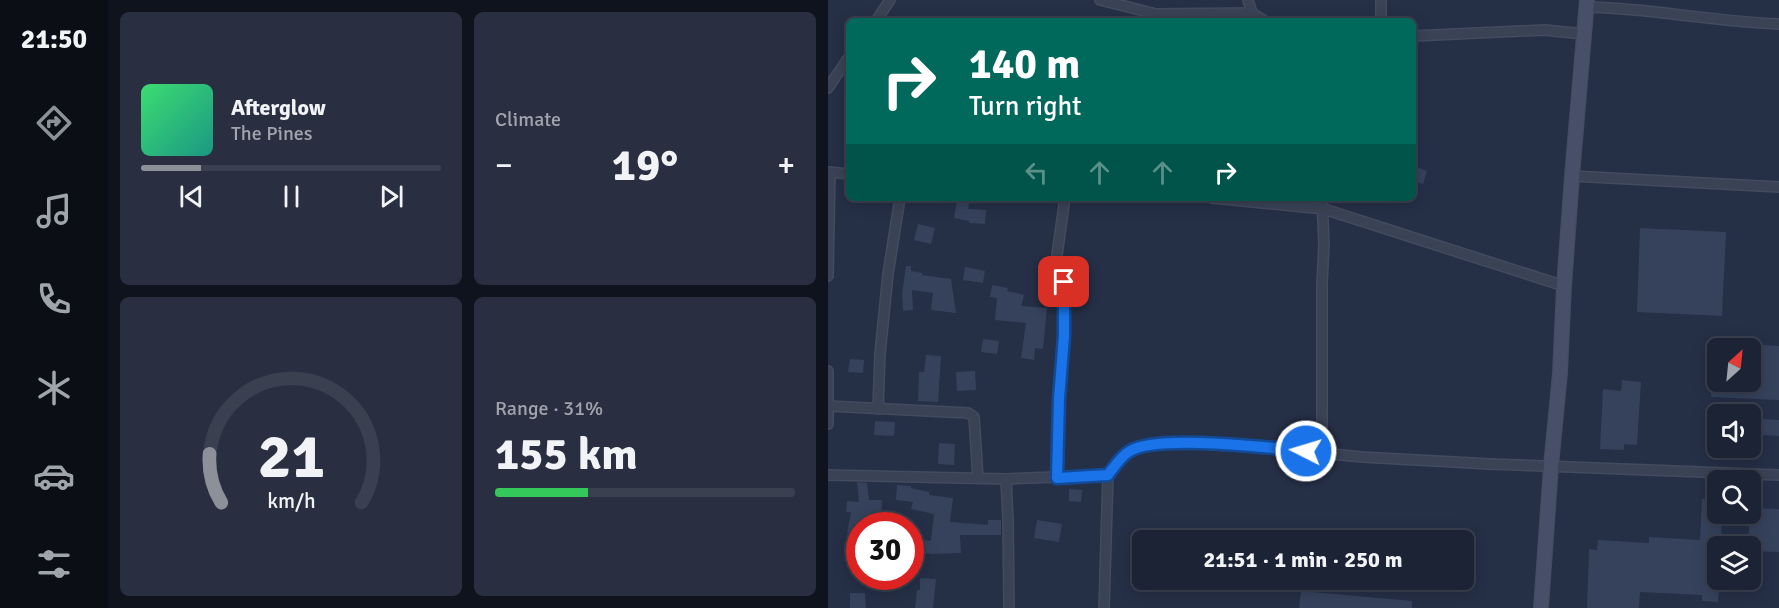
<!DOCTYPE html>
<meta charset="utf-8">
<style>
body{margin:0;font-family:Signika,sans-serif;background:#292f40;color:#f1f3f6;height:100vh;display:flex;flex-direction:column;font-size:22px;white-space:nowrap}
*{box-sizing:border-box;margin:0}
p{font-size:20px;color:#a0a4ac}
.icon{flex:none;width:33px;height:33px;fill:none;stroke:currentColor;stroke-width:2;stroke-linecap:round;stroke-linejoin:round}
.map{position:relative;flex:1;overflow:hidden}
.sheet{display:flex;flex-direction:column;gap:12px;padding:12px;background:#0f131d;width:720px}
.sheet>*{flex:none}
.hud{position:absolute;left:18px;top:18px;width:570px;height:183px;border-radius:9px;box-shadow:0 3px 15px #0003,0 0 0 2px #3a404f;background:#00695c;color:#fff;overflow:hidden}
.needle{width:39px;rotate:27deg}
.buttons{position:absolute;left:879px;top:338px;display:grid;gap:12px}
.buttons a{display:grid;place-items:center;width:54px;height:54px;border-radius:9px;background:#1c2334;box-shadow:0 3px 15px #0003,0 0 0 2px #3a404f;font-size:30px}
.speed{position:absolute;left:18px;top:512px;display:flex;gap:12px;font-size:30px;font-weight:700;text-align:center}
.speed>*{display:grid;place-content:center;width:78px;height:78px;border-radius:50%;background:#1c2334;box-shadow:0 3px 15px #0003,0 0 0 2px #3a404f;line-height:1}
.speed .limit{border:9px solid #d22;background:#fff;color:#111}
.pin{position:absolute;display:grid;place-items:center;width:51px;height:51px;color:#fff;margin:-26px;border-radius:12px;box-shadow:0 3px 9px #0006}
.me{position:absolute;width:66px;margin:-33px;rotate:275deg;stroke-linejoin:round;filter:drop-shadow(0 0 4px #0008)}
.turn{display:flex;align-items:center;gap:21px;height:126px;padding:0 24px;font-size:27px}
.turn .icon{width:78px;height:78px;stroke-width:2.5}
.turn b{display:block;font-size:42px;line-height:51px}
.lanes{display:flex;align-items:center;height:57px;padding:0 24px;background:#0003;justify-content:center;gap:30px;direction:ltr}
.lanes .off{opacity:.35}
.big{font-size:45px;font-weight:700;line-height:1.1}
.sheet .card{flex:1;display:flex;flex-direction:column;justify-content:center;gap:9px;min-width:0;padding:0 21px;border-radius:9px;background:#292f40}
.sheet .dial{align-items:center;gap:0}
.dial svg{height:156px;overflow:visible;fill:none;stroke:#3a404f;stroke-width:7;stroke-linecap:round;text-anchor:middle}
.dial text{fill:#f1f3f6;stroke:none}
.song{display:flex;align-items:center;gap:18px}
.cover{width:72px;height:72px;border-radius:9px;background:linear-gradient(135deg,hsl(140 70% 55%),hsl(170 70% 35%))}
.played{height:6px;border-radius:3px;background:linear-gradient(90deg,#8c9099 20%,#3a404f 20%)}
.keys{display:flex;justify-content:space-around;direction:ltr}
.heat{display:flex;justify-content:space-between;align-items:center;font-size:33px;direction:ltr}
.charge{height:9px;border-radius:4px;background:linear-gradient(90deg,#34c759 31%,#3a404f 0)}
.sheet .tiles{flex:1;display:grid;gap:12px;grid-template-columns:repeat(2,1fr)}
.trip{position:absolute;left:304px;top:530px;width:342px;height:60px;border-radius:9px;background:#1c2334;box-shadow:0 3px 15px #0003,0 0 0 2px #3a404f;font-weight:700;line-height:60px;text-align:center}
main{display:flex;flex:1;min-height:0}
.tab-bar{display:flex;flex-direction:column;width:108px;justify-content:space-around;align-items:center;background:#0b0e15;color:#a0a4ac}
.tab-bar .icon{width:42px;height:42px}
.tab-bar .selected{color:#8c9099}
.tab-bar b{font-size:27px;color:#f1f3f6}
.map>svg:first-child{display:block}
</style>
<main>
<nav class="tab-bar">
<b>21:50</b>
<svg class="icon selected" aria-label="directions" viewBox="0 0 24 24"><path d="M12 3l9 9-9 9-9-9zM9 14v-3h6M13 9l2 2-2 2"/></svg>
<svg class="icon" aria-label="music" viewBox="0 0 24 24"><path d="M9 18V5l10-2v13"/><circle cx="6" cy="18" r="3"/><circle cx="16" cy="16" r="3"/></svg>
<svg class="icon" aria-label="phone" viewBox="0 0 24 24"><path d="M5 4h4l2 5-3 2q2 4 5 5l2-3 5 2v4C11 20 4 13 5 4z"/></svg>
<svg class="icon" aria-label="climate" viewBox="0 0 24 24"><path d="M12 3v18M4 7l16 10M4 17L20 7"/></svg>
<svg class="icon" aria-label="car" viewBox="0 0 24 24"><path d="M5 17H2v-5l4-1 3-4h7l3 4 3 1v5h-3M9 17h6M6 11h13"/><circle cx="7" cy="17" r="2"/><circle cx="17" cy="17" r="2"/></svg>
<svg class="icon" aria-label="filters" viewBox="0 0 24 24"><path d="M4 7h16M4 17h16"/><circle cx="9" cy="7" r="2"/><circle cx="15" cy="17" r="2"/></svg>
</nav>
<section class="sheet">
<div class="tiles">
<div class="card">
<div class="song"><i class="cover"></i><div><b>Afterglow</b><p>The Pines</p></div></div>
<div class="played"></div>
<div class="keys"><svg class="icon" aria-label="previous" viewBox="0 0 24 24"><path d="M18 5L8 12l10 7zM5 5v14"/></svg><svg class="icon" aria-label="pause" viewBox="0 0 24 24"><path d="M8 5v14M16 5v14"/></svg><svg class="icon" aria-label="next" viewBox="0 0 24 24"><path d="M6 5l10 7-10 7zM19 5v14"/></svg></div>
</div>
<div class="card"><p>Climate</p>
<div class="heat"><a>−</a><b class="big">19°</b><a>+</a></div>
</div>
<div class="card dial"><svg viewBox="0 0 100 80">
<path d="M14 69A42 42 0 1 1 86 69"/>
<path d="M14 69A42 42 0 0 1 8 44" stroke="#8c9099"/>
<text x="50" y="56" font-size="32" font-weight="700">21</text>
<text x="50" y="72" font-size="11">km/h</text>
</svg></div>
<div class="card"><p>Range · 31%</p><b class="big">155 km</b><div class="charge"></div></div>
</div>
</section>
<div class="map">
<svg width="951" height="608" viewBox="0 0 951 608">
<rect width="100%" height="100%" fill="#252f46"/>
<g fill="#36425c">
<polygon points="585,166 599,171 595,184 585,181"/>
<polygon points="129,201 141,203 140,209 158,210 157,224 141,223 141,221 126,218"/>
<polygon points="90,224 107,228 103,244 86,240"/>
<polygon points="812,228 898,232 894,316 809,312"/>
<polygon points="78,266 83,266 83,271 94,273 94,275 123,279 128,313 103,310 105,293 84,290 85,310 75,311 74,294"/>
<polygon points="137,267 157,271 155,283 135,280"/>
<polygon points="164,285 180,288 179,291 196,295 193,306 219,308 215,349 207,348 206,360 193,358 198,323 167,320 169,298 162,297"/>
<polygon points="155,339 171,341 169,354 153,352"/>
<polygon points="922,344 951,346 951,400 883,397 884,381 922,381"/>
<polygon points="98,355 113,356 110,402 90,401 91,372 96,372"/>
<polygon points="22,359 36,360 35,373 20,372"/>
<polygon points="147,371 148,390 129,391 128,372"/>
<polygon points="794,380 813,382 809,445 796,444 796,450 772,449 775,389 793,391"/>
<polygon points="922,418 951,420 951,436 922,434"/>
<polygon points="47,421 67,422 66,436 46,435"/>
<polygon points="111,443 127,444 126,465 110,464"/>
<polygon points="29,482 39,483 41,500 54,500 53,525 32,525 32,536 19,533 23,512 18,512 19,501 31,502"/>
<polygon points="69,485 83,486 83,488 101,492 101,495 125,498 122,522 160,525 160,520 173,520 173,535 132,535 133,553 103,554 82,551 82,538 103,541 106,514 83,509 85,502 68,500"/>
<polygon points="241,489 254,490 253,502 241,501"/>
<polygon points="874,499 890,500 890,513 894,513 893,546 890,546 890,579 913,579 912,591 891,590 890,602 874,601 874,595 812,592 811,608 759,608 761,549 769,550 770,540 821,543 821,537 872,540"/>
<polygon points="922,508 951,509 951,552 922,551 922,546 920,546"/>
<polygon points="209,520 234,524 231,542 206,538"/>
<polygon points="92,578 108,579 105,608 87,608 89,590 92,590"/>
<polygon points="473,591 584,601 584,608 471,608"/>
<polygon points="22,593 37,593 38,608 22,608"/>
</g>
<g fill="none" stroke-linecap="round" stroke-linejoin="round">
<g stroke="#434b5e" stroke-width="12">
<g id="street">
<polyline points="272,0 328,14 424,13 437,21"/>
<polyline points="420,0 424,13"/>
<path d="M759,7C823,8 887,22 951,24"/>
<polyline points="48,21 62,0"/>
<polyline points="553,21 553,0"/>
<polyline points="585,36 717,30 755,34"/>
<polyline points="0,88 21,57"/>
<polyline points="0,172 21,174"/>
<polyline points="744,176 951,187"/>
<polyline points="384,198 496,209 736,286"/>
<polyline points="0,276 2,172"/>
<polyline points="0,371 0,424"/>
<polyline points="0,406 140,413 146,417 150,478"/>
<polyline points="50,409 52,354 60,274 72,198"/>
<polyline points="494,452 494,284 496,244 494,198"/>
<polyline points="0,475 178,479 280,475 300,451 317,445 351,443 432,447 534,457 662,464 951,475"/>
<polyline points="229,478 231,399 236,336 237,290 236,282 230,271 228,262 237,198"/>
<polyline points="178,479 180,519 181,608"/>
<polyline points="276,608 280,475"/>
</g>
</g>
<g stroke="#434b5e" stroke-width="16">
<polyline id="secondary" points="713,608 723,466 732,373 736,286 744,176 759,0"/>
</g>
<use href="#street" stroke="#3a4255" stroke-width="9"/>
<use href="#secondary" stroke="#475068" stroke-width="14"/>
</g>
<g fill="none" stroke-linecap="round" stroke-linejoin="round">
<g stroke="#114b97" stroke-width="15">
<path id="route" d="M236,282V336L231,399L229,478L280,475C286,467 293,456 302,451C330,434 442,448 478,451"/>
</g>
<use href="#route" stroke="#1a73e8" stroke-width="10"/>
</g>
</svg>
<div class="buttons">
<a><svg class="needle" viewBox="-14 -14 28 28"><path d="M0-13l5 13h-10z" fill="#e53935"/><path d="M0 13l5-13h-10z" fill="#a0a4ac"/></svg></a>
<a><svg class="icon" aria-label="sound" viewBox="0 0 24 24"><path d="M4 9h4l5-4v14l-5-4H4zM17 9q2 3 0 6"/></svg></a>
<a><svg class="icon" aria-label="search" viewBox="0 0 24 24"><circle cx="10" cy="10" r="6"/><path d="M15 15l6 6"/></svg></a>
<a><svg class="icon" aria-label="layers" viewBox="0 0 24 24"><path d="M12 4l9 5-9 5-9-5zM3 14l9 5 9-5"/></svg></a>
</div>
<div class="speed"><div class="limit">30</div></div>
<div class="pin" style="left:236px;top:282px;background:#d93025"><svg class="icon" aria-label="arrive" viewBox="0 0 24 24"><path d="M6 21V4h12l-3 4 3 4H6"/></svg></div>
<svg class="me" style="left:478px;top:451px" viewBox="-20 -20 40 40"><circle r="17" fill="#1a73e8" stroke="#fff" stroke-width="3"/><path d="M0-11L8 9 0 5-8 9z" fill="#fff"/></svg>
<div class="trip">21:51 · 1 min · 250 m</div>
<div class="hud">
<div class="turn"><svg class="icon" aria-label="right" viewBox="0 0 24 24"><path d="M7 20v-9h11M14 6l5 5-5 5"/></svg><div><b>140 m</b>Turn right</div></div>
<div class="lanes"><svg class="icon off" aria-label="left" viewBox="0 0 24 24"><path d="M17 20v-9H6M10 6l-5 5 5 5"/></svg><svg class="icon off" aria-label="ahead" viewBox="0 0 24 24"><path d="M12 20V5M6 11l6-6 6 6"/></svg><svg class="icon off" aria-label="ahead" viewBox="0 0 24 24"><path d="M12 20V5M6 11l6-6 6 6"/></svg><svg class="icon" aria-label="right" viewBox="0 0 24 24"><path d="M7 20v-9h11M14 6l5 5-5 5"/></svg></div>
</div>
</div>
</main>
